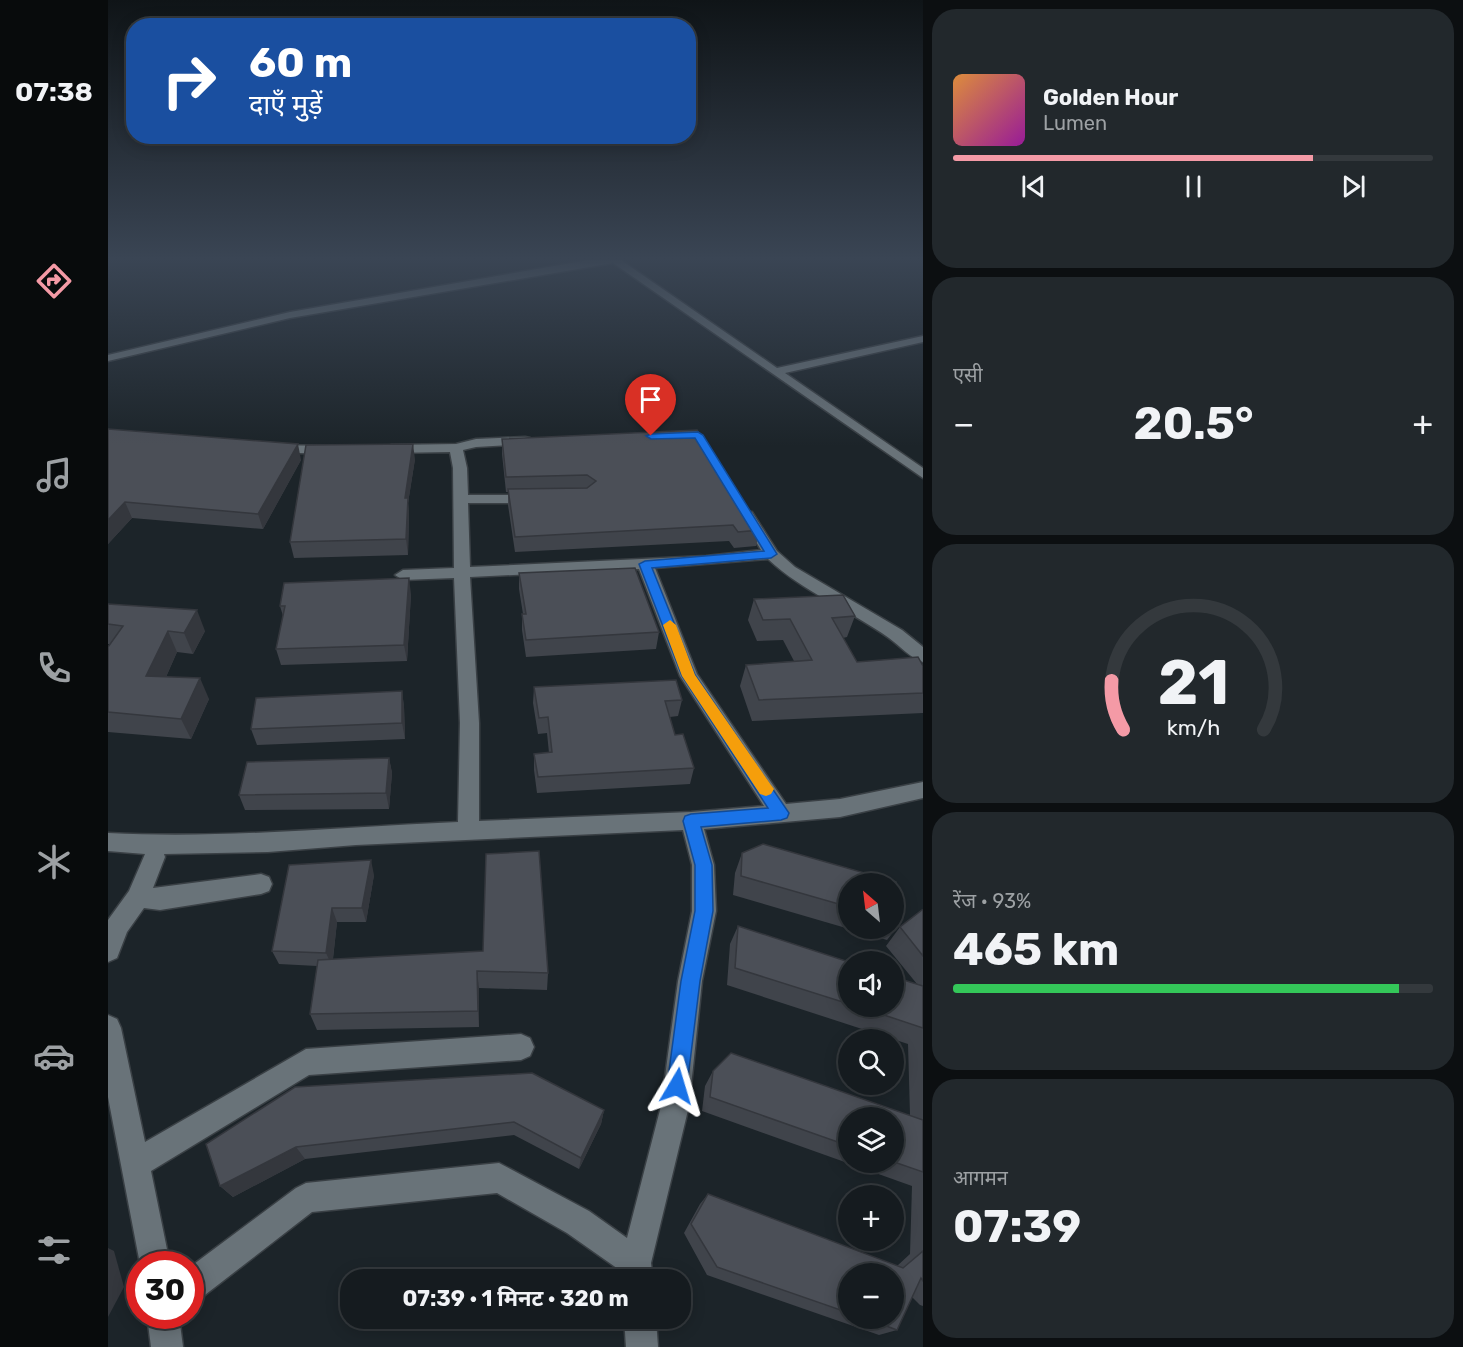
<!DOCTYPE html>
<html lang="hi">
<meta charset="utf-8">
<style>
body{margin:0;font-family:Rubik,"Noto Sans Devanagari",sans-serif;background:#22282c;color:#f1f3f6;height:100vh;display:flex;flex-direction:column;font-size:22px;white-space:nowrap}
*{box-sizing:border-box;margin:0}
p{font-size:20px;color:#9da1a4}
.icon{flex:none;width:33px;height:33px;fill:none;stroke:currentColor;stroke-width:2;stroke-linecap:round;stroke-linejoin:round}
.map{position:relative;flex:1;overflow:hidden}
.details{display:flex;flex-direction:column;gap:9px;padding:9px;background:#0c0f11;width:540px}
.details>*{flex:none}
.hud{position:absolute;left:18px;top:18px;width:570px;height:126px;border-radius:24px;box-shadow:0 3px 15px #0003,0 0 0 2px #34393d;background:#1a4fa0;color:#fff;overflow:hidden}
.needle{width:39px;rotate:332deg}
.fabs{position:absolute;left:730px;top:873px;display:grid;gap:12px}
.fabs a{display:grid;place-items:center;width:66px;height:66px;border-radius:50%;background:#151b1f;box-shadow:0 3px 15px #0003,0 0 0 2px #34393d;font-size:30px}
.speed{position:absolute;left:18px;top:1251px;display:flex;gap:12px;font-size:30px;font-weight:700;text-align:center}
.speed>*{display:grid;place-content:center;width:78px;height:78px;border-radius:50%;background:#151b1f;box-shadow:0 3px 15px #0003,0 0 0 2px #34393d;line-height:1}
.speed .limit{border:9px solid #d22;background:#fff;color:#111}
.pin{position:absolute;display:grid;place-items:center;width:51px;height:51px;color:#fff;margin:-62px -26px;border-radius:50% 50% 50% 0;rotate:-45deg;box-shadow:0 0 6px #0007}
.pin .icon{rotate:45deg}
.me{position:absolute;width:66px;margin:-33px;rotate:7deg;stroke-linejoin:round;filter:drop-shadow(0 0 4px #0008)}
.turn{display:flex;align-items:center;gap:21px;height:126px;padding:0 24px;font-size:27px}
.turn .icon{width:78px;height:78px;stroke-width:2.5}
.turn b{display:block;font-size:42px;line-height:51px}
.big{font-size:45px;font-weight:700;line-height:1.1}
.details .card{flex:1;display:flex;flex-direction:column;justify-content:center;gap:9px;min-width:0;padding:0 21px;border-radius:24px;background:#22282c}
.details .dial{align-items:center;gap:0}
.dial svg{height:156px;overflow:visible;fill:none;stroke:#34393d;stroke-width:7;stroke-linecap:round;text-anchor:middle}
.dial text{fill:#f1f3f6;stroke:none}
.song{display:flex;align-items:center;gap:18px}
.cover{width:72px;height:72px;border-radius:9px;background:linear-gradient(135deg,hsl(30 70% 55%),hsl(300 70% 35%))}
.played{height:6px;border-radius:3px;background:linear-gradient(90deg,#f49aa6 75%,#34393d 75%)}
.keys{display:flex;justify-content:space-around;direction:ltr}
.heat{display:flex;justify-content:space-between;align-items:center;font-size:33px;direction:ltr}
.charge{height:9px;border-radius:4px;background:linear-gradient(90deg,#34c759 93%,#34393d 0)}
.trip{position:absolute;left:232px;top:1269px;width:351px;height:60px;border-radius:24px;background:#151b1f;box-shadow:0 3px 15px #0003,0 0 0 2px #34393d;font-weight:700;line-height:60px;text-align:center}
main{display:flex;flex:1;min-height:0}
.tab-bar{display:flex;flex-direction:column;width:108px;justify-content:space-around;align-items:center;background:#080b0c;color:#9da1a4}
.tab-bar .icon{width:42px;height:42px}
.tab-bar .active{color:#f49aa6}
.tab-bar b{font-size:27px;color:#f1f3f6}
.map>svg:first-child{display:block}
</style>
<main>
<nav class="tab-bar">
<b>07:38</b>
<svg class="icon active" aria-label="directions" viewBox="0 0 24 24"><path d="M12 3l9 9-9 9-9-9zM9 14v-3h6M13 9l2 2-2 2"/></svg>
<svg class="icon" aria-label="music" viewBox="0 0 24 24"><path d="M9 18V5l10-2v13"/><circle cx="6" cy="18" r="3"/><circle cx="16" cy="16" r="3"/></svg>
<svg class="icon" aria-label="phone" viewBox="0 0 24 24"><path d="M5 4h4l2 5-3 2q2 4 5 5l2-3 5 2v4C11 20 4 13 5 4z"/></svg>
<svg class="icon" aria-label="climate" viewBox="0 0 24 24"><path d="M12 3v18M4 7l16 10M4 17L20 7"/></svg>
<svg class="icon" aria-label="car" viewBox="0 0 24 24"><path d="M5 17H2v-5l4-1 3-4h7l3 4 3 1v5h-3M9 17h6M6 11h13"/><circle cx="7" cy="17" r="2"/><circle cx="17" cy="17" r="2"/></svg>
<svg class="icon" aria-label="filters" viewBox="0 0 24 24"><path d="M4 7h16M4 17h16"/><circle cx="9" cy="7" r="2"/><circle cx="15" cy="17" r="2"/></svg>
</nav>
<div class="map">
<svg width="815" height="1347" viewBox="0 0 815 1347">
<rect width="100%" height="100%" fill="#1c2429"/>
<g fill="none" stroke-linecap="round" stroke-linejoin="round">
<g stroke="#3a4045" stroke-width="3">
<g id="minor">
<polygon points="498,257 510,258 669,368 815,336 815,342 677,373 815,468 815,478 505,263 182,318 0,361 0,355 182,312"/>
<path d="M417,437L422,438L423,441L422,444L368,447L355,450L359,468L360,495H423L430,499L423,503H360L362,567L598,556L653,550L632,515L634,512H644L669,551L687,567L794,630L815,647V662C802,658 792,646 781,638C742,610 695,592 660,559L547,568L589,674L678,804L732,799L815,782V798L732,817L596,829L606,865L608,911L594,981L581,1106L543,1263L545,1280H513V1271L459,1233L389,1193L204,1212L93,1298L82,1303V1267L188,1188L198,1183L391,1163L481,1211L519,1238L553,1106L570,981L584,911V865L575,830L248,845L160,852L56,854L57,857L45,888L153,874L161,877L164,884L161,891L153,894L52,910L36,908L19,932L9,958L0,962V920L21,891L37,854L0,851V833C117,839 233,827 350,822L352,723L346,578L295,580L287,575L295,570L346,568L345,468L342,452L283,453L276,449L283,445L348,444L368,439ZM531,569L572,676L656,806L583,812L371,821V723L362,577Z"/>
<polygon points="166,445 222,446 229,450 222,454 161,452 159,449"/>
<polygon points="0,1015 9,1019 13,1028 37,1142 198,1049 413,1034 422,1038 426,1047 422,1056 413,1060 201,1075 43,1171 62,1264 32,1264 0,1097"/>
<polygon points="39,1316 71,1316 75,1347 43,1347"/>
<polygon points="516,1318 548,1318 550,1347 518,1347"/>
</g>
</g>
<use href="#minor" fill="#697379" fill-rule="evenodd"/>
</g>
<g fill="#40444b" fill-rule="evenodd">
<polygon points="0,429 193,460 155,529 24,518 0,544"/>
<polygon points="394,439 634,506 652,530 648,546 626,548 621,541 407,552 400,505 400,492 398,492 394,454"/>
<polygon points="307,459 300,503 301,513 300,555 186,558 182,542"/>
<polygon points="411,573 551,632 548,649 418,657 414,630 414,614 415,614 411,589"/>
<polygon points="303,594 299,661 173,665 168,649 175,616 172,606"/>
<polygon points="646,599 747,616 739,637 735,638 749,662 815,666 815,713 644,721 632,686 638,665 686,661 675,640 649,641 640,620"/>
<polygon points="0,604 97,631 85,654 69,652 58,677 101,699 83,739 0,732 0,647 2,644 0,644"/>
<polygon points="426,687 574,700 570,716 562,717 567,735 586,768 582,784 429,793 426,770 426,754 441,753 439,733 430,734 425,703"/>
<polygon points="294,691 296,707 297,739 149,745 143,729"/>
<polygon points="281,758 284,773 281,809 137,810 131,795"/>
<path d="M655,844L788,882L793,922L779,940L625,895L627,873L634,853ZM741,884H786V928H741Z"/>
<polygon points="266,875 258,922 229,922 225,959 440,973 439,990 371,988 371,1027 209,1030 202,1014 209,966 171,964 164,951"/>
<path d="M815,910V1306L812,1305L804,1297L789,1330L771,1335L599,1275L576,1233L592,1204L600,1194L789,1266L802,1254L804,1186L594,1111L597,1086L605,1071L802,1115L800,1044L619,985L622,944L630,926L741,962V1006H786L809,984L778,946L792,927ZM741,1118H786V1162H741ZM741,1274L786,1318H741Z"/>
<polygon points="496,1110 493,1124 471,1169 406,1135 197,1159 125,1197 112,1186 98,1144"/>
</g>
<g fill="#34373d">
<polygon points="190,444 193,460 155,529 150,514"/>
<polygon points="305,444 307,459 300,503 301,513 300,555 298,539 297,498"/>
<polygon points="17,502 24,518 0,544 0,520"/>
<polygon points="301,578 303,594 299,661 296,645"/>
<polygon points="89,610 97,631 85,654 76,633"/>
<polygon points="60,631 69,652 49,697 38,676"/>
<polygon points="92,678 101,699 83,739 73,719"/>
<polygon points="294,691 296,707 297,739 294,723"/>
<polygon points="281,758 284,773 281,809 278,793"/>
<polygon points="263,860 266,875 258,922 254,908"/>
<polygon points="224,908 229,922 224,966 218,953"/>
<polygon points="369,971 371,988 371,1027 370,1011"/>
<polygon points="496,1110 493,1124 471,1169 473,1158"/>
<polygon points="188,1147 197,1159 125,1197 112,1186"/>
<polygon points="0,1248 6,1251 16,1287 0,1317"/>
</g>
<g fill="#4b4f57" stroke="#34373d" stroke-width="1.5">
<polygon points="0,429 190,444 150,514 17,502 0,520"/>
<polygon points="589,430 634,506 637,506 652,530 630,532 625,525 407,537 400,489 479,488 488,481 479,475 398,477 394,439"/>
<polygon points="305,444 297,498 300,498 298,539 182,542 198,445"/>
<polygon points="527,568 551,632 418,640 414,614 418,614 411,573"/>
<polygon points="301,578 296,645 168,649 177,606 172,606 176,583"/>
<polygon points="735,595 747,616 724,618 749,662 810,657 815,666 815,693 651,700 638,665 704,660 682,619 655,620 646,599"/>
<polygon points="0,604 89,610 76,633 60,631 38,676 92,678 73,719 0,712 0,647 15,626 0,624"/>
<polygon points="568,680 574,700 557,701 567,735 575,734 586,768 430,777 426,754 444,752 440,717 431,718 426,687"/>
<polygon points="294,691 294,723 143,729 148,698"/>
<polygon points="281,758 278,793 131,795 139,762"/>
<polygon points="655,844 788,882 793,922 786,920 786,884 741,884 741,907 633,876 634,853"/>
<polygon points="431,851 440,973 369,971 370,1011 202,1014 210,960 375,951 378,854"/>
<polygon points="263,860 254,908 224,908 218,953 164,951 181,865"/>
<polygon points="814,910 815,910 815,956 792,927"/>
<polygon points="630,926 741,962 741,1004 627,968"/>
<polygon points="786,977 815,986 815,1028 749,1006 786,1006"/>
<polygon points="623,1053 815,1120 815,1172 786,1162 786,1118 741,1118 741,1146 602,1097 605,1071"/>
<polygon points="424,1073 496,1110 473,1158 406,1122 188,1147 112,1186 98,1144 187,1087"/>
<polygon points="600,1194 795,1268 815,1251 815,1281 813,1278 789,1330 757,1318 786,1318 786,1274 741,1274 741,1313 609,1267 583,1224"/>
</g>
<linearGradient id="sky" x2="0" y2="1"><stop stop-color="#0f1417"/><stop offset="0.58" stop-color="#3a4554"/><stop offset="1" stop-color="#3a4554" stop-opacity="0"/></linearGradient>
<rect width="815" height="446" fill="url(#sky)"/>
<polygon fill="#1a73e8" stroke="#114b97" stroke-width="1.5" points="590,432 595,435 669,554 663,558 544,568 587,675 681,813 679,818 673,820 593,827 604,865 605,911 592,981 579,1086 576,1093 569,1096 562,1093 559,1086 573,981 587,911 587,865 575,821 577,816 583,814 660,808 574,676 531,564 537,561 656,551 587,438 543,439 538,436 543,434"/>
<polygon fill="#f59e0b" points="562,620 568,625 587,675 663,785 666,789 663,794 658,796 652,794 574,676 555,625"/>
</svg>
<div class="fabs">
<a><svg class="needle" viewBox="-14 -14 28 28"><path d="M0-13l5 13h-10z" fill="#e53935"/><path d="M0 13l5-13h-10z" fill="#9da1a4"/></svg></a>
<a><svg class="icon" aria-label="sound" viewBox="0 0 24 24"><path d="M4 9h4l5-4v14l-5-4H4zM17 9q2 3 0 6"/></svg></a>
<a><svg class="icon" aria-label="search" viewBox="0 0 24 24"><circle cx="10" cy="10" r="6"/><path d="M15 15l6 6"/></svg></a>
<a><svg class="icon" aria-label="layers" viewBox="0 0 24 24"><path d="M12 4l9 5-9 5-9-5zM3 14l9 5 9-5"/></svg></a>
<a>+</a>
<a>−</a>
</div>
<div class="speed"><div class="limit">30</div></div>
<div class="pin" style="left:543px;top:436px;background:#d93025"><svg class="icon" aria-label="arrive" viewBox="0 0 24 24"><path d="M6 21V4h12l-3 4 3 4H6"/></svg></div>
<svg class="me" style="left:569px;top:1086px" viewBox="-20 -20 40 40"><path d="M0-17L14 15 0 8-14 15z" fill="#1a73e8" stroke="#fff" stroke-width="4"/></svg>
<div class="trip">07:39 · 1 मिनट · 320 m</div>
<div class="hud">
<div class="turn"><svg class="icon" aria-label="right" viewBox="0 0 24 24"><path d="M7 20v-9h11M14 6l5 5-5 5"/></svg><div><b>60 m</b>दाएँ मुड़ें</div></div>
</div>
</div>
<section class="details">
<div class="card">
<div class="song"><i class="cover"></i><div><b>Golden Hour</b><p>Lumen</p></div></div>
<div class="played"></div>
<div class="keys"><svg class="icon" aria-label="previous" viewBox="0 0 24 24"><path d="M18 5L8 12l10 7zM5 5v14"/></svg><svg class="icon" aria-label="pause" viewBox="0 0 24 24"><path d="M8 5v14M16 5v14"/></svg><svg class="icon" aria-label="next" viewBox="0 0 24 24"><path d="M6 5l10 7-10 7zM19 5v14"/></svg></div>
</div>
<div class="card"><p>एसी</p>
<div class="heat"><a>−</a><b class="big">20.5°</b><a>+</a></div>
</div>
<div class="card dial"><svg viewBox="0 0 100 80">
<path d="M14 69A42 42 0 1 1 86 69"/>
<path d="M14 69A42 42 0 0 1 8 44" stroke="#f49aa6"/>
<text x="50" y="56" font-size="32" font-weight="700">21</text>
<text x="50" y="72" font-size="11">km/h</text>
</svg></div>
<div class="card"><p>रेंज · 93%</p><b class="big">465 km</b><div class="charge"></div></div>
<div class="card"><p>आगमन</p><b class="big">07:39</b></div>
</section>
</main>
